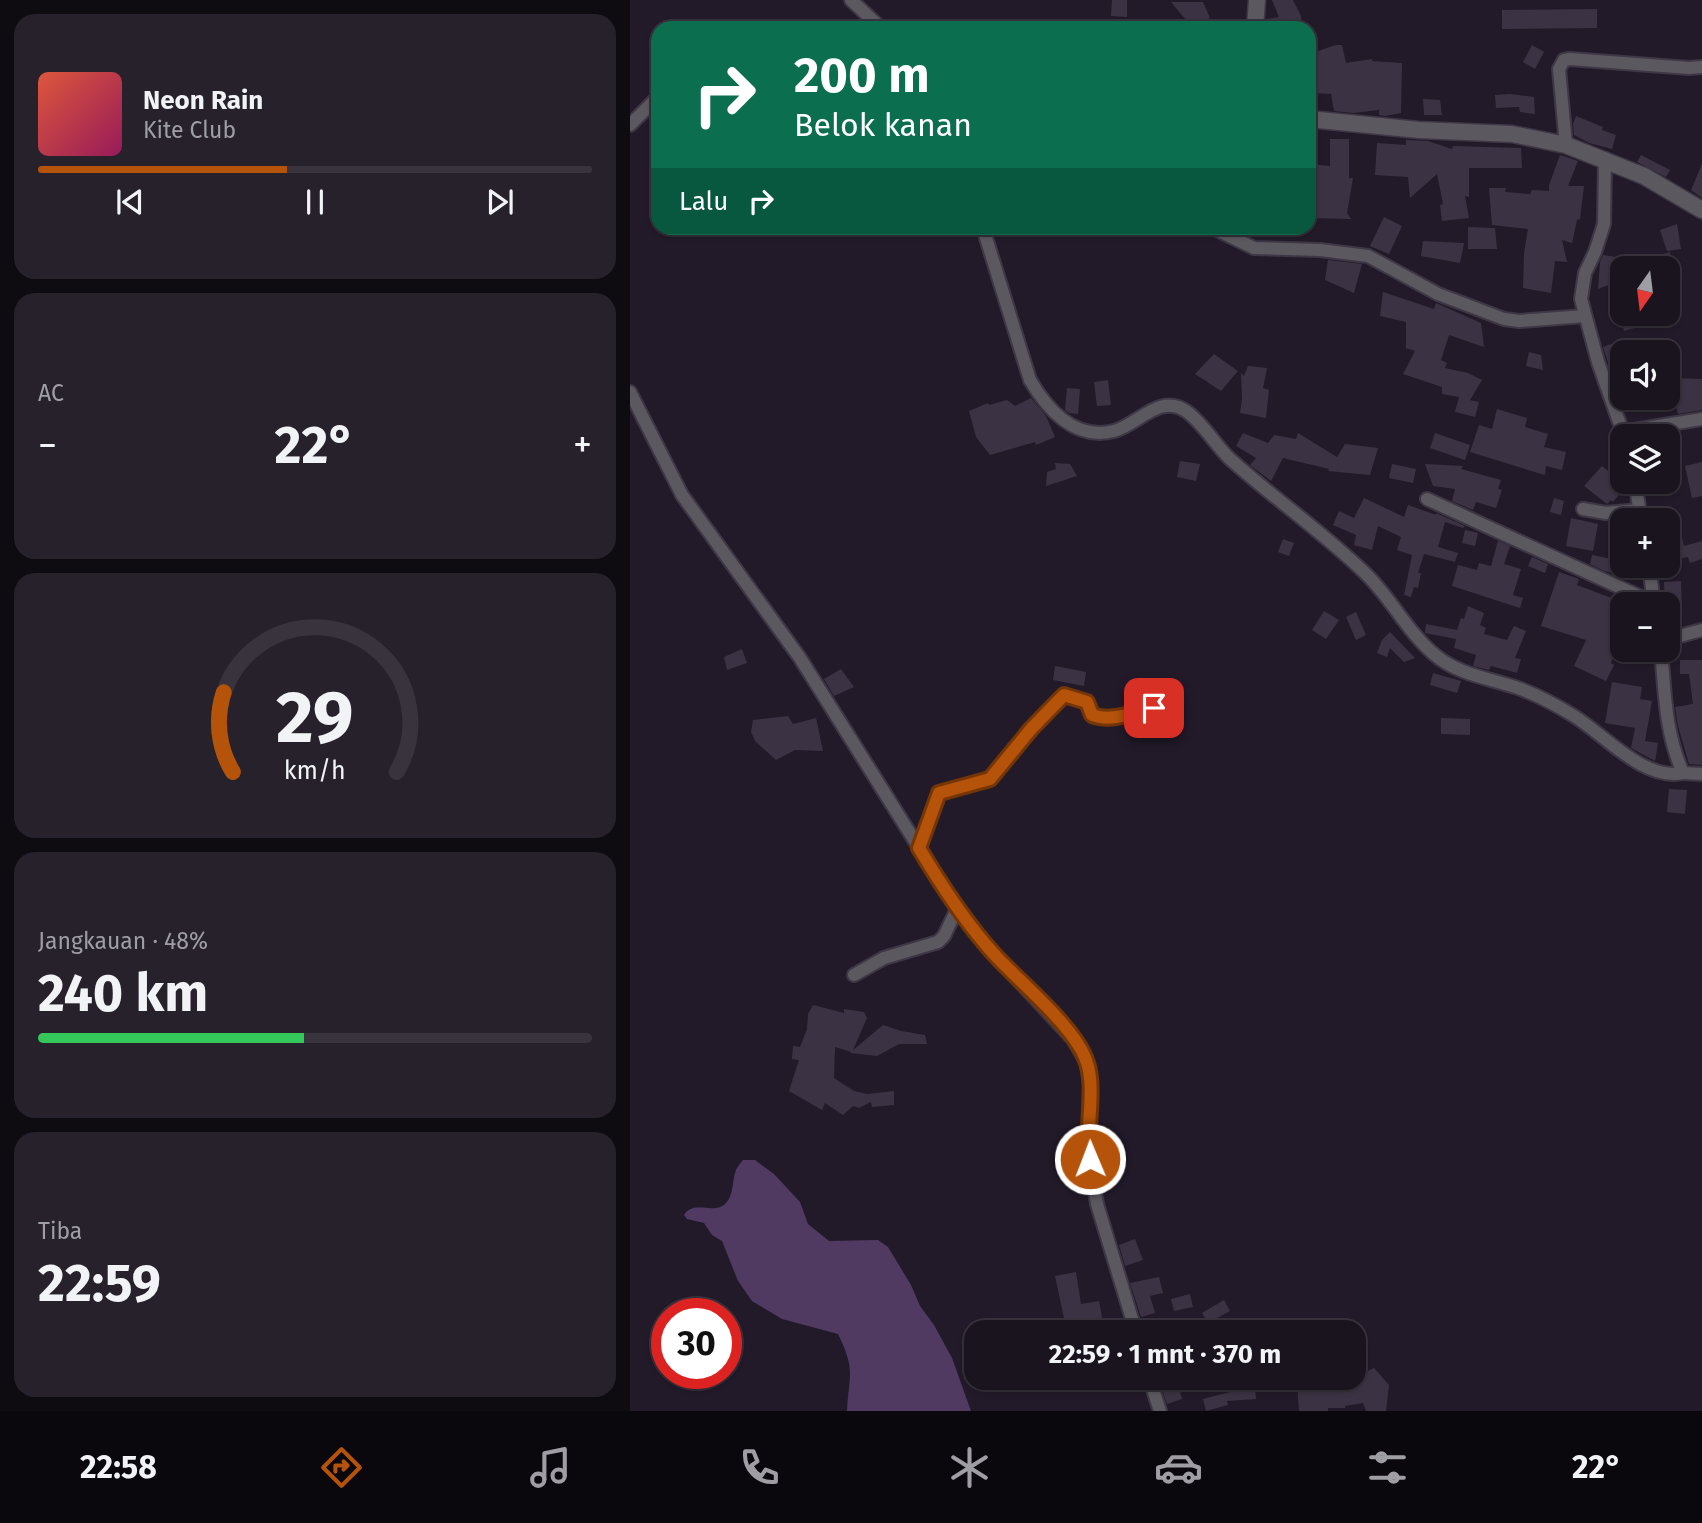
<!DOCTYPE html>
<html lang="id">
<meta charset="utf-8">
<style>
body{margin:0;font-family:"Fira Sans",sans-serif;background:#27212c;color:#f1f3f6;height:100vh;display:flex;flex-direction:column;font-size:26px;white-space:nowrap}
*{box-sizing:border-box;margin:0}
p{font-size:23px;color:#9f9ea4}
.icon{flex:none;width:38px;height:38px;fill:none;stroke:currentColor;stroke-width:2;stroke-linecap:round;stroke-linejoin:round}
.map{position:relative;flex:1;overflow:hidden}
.details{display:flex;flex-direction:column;gap:14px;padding:14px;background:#0e0b11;width:630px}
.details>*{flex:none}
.hud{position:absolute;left:21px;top:21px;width:665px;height:214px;border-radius:21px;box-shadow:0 2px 5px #0004,0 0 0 2px #38333d;background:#0b6e4f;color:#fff;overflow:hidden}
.needle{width:46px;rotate:194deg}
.controls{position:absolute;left:980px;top:256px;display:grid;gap:14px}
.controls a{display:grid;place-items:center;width:70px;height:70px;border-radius:14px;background:#1a141f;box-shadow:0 2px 5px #0004,0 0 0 2px #38333d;font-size:35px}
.speed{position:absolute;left:21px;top:1298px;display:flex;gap:14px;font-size:35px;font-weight:700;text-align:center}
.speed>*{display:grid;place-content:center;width:91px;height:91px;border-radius:50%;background:#1a141f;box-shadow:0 2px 5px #0004,0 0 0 2px #38333d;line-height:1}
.speed .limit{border:10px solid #d22;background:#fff;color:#111}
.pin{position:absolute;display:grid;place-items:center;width:60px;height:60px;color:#fff;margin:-30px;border-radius:14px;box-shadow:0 4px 10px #0006}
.me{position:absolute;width:77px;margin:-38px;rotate:359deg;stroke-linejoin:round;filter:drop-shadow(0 0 5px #0008)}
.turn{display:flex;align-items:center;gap:24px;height:147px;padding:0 28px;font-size:32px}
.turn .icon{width:91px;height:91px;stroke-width:2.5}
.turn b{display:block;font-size:49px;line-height:60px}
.then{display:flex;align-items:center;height:66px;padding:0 28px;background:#0003;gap:14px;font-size:26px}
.big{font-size:52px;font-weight:700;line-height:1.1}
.details .tile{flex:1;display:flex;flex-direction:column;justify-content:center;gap:10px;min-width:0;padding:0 24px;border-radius:21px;background:#27212c}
.details .dial{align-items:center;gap:0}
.dial svg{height:182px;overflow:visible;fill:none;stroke:#38333d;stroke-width:7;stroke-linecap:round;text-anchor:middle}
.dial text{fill:#f1f3f6;stroke:none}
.song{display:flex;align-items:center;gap:21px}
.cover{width:84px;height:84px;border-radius:10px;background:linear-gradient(135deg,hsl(10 70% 55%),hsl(330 70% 35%))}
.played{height:7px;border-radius:4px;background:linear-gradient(90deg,#b45309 45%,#38333d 45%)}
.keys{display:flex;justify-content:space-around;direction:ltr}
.heat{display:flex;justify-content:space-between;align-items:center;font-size:38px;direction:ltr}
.charge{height:10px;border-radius:5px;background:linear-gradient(90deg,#34c759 48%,#38333d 0)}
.trip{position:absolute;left:334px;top:1320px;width:402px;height:70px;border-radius:21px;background:#1a141f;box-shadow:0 2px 5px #0004,0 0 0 2px #38333d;font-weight:700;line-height:70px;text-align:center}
.tab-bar{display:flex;height:112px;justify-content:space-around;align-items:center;background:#0a080c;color:#9f9ea4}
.tab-bar .icon{width:49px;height:49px}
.tab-bar .current{color:#b45309}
.tab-bar b{font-size:32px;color:#f1f3f6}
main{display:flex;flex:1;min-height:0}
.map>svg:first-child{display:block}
</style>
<main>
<section class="details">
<div class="tile">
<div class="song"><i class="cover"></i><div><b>Neon Rain</b><p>Kite Club</p></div></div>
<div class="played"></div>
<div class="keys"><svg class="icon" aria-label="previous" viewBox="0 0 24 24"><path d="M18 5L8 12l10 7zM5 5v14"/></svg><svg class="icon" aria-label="pause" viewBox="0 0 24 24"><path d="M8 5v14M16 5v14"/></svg><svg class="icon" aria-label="next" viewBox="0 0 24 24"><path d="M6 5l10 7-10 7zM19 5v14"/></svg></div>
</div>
<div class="tile"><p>AC</p>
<div class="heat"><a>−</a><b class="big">22°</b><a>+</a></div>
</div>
<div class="tile dial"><svg viewBox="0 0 100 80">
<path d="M14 69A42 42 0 1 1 86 69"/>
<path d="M14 69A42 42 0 0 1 10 34" stroke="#b45309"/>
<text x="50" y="56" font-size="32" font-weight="700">29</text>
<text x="50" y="72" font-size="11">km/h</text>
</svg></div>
<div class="tile"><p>Jangkauan · 48%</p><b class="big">240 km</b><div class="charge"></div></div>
<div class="tile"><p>Tiba</p><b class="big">22:59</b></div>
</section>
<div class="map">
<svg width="1072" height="1411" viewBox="0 0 1072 1411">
<rect width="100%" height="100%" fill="#221a29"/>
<path fill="#503a62" d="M113,1160H125L144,1174L170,1202L178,1224L199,1241L248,1240L258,1247L281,1285L290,1306L304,1325L322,1358L341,1411H217C219,1373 226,1371 208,1334L152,1319L122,1301L108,1281L92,1241L82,1235L74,1223L57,1219L54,1215C64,1199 84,1216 96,1203C104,1194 102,1180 106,1170C106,1169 112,1161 113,1160Z"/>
<g fill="#3b3343">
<polygon points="482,0 497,0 497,17 481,16"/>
<polygon points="642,0 663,0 671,16 672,28 636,28 636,19 649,17"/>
<polygon points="541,2 573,2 580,18 561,26"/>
<polygon points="967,9 967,28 872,29 872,10"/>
<polygon points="706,45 712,45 716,63 742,59 742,61 772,63 771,113 755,116 749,115 749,110 723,113 704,111 701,94 681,93 679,54"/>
<polygon points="902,45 914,52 905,69 893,62"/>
<polygon points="880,94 904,97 905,114 890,112 889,107 866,108 865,95"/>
<polygon points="793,99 810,100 812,115 794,115"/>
<polygon points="946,116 973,127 972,130 986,135 982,149 959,143 944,135 943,124"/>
<polygon points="700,139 719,139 719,178 723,178 717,213 721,219 679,218 681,186 679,185 679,164 700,166"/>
<polygon points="776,140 798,141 822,149 823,146 891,148 892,168 839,168 839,197 835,196 839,218 812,221 810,205 813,204 807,174 780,198 778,177 745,175 747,143 776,145"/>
<polygon points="930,155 948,161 938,186 954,186 950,219 947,220 942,243 932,240 937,262 925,261 921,293 893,288 894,253 898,229 862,225 859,188 876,188 875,192 900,194 902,190 919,191 919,185"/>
<polygon points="1011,155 1040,170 1036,177 1007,162"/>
<polygon points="1072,164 1072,198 1061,190"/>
<polygon points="754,217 772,226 759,254 740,246"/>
<polygon points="1047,224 1051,249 1037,251 1030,230"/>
<polygon points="838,227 865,228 867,249 838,249"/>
<polygon points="793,241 834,243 830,263 791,256"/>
<polygon points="1040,252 1041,268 996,268 996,265"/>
<polygon points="973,255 986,257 988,267 992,266 992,280 968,289 970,262"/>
<polygon points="698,260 732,264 724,293 695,280"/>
<polygon points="753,292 804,309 806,303 851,323 854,347 819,335 811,360 817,363 815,368 838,373 852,380 840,400 849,402 845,417 825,412 829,397 812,394 812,387 773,374 785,351 776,348 776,322 750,316"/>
<polygon points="989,313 1009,313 1012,326 994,331"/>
<polygon points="989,341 992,352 992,385 986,387 973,347"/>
<polygon points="899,352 911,355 913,370 896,366"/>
<polygon points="584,354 608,371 591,391 565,374"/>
<polygon points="618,366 637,368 633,388 639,390 636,418 610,413 612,399 611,373 614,376"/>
<polygon points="1044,378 1072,379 1072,410 1048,414 1044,399"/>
<polygon points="478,380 481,405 467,406 464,382"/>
<polygon points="437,388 450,389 448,414 439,413 435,410"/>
<polygon points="401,398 416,416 425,437 406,445 405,442 360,455 346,437 339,411 358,403 359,405 377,400 385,406"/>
<polygon points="867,409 897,418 895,427 918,434 914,447 936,452 932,470 916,466 915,475 908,473 840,452 849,425 862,429"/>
<polygon points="613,433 638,443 644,435 666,439 668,433 707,457 715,444 748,448 740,475 698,471 699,469 653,458 641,481 620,465 626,458 606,446"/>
<polygon points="805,433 840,445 835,460 800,448"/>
<polygon points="1047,450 1049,465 1038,466 1038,452"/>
<polygon points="550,461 570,464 566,481 547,477"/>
<polygon points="1072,462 1072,496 1062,498 1055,466"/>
<polygon points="425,463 440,464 447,476 416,486 417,472 426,469"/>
<polygon points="762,464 786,469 783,483 759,478"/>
<polygon points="795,464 833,466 831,469 871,480 868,489 872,490 866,508 846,502 843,510 822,501 825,489 803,486"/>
<polygon points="972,466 994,484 990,487 993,490 983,502 981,500 977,504 954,486"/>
<polygon points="734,498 774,517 778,505 806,515 806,513 835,526 833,528 815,522 808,547 828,553 825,562 794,554 788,573 791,573 788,588 784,587 781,597 774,595 782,555 767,550 771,537 748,526 742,550 724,545 726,535 703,525 709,511 724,518"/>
<polygon points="924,498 934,501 931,515 920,512"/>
<polygon points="1047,516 1054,546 1072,541 1072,559 1060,563 1058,557 1038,561 1038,518"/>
<polygon points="941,518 968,524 963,551 936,546"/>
<polygon points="835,530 848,533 845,546 832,543"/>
<polygon points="653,539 664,543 659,556 648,552"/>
<polygon points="868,541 880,546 874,564 891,569 883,595 893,598 890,608 822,586 828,565 847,570 849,563 861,566"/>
<polygon points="962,555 992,561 992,571 985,573 974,571 960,564"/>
<polygon points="902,557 918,564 915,573 898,566"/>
<polygon points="929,572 949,579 947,585 992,602 992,628 981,663 984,665 976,681 944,666 956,640 911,626"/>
<polygon points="1051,581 1052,613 1038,614 1038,604 1035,604 1034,582"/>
<polygon points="838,606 854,613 850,625 856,628 854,634 877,640 884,626 896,631 885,658 891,659 887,673 861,666 859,670 843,666 846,655 824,648 826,639 795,633 796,624 827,630 831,618 834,619"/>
<polygon points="694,611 709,620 696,639 682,630"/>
<polygon points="726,612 736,635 726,640 716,617"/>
<polygon points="760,632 785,658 774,662 760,648 757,657 747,653 752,640"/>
<polygon points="112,649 117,663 97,670 94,657"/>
<polygon points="1050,660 1072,660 1072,765 1059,764 1048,726 1045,707 1063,704 1059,674 1050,674"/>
<polygon points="425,666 456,672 454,686 423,680"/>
<polygon points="211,669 224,687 204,696 194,679"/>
<polygon points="803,673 831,681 827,693 800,685"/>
<polygon points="982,682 1012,687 1010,699 1022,701 1015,741 1028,743 1025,761 1001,748 1005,728 975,723"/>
<polygon points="158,716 163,724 186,718 193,751 165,750 146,760 125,741 121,732 123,720"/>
<polygon points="811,718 840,719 840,735 811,734"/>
<polygon points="1039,789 1057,790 1055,814 1037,812"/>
<polygon points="183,1005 214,1013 214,1009 234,1012 237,1018 223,1050 253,1025 271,1031 295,1035 297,1044 269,1044 247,1056 220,1053 221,1052 205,1047 204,1078 224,1091 237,1094 264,1091 264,1105 242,1107 241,1102 229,1108 223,1106 213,1115 195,1103 192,1110 159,1091 169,1060 162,1059 163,1046 170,1047 177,1029 178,1014"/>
<polygon points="478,1157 490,1182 474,1190 469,1162"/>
<polygon points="505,1239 513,1260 495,1266 489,1245"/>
<polygon points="446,1272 451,1304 469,1301 474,1327 458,1332 437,1332 425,1276"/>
<polygon points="529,1277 533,1293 520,1296 525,1313 511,1317 500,1283"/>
<polygon points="560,1294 563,1307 544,1311 541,1299"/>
<polygon points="594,1300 600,1311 578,1323 572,1313"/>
<polygon points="744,1368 759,1385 756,1411 736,1411 733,1403 715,1406 715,1408 698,1408 698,1411 669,1411 667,1381 680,1380 680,1383 706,1380 706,1385"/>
<polygon points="548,1385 552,1399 537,1404 532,1390"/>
<polygon points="625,1388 626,1399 597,1401 598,1405 576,1411 573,1399 612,1389"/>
</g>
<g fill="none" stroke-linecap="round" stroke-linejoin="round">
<g stroke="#3e3745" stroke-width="16">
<g id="minor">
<polyline points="221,0 251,28"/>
<polyline points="0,125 28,97"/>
<polyline points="936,145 929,69 934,60 940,59 1059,68 1072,67"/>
<polyline points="975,159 974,224 965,252 955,273 951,299 968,362 994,436"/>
<path d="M353,228L400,380C417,409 445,441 484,431C508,425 529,393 556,411C571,421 585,444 599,458C643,498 693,532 736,574C761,598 778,633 805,655C829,675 859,678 888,688C908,695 926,705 944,716C976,736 1014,781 1053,773"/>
<polyline points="583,228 624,248 690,250 738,256 808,294 874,319 889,321 955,316"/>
<polyline points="0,392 52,495 170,658 318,894 361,951 443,1039 457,1063 460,1085 458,1150 467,1204 506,1332"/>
<polyline points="992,432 1072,419"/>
<polyline points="1005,481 1011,520"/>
<polyline points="797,499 1024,603"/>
<polyline points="953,509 976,513 1010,510"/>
<polyline points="1019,565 1024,604"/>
<polyline points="1038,639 1072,630"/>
<path d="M1031,649C1035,694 1035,732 1053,773L1072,774"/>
<path d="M289,848L309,794L360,779L401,729L434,695L457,703L462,715C482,723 518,709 540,705"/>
<polyline points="224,975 254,958 308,942 314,936 328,907"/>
<polyline points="519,1377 530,1411"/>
</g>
</g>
<g stroke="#3e3745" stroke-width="19">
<g id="tertiary">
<polyline points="625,28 627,0"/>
<polyline points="679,119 789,130 882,134 936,145 1014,176 1072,210"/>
</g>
</g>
<use href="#minor" stroke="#5c5860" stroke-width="12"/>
<use href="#tertiary" stroke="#5c5860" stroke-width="16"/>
</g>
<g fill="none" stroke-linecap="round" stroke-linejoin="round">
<g stroke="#753606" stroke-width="18">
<path id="route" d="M460,1159C455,1129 466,1091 457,1063C446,1027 389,982 363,953C335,922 311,885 289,848L309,793L360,779L401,729L434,695L457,702L462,715C483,723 504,711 524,708"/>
</g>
<use href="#route" stroke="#b45309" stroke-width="12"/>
</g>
</svg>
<div class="controls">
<a><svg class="needle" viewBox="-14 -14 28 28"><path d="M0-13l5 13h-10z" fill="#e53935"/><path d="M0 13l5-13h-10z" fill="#9f9ea4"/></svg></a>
<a><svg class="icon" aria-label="sound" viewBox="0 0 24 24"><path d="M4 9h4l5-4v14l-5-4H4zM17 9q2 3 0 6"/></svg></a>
<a><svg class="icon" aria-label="layers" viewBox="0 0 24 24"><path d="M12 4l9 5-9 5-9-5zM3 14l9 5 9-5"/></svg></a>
<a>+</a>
<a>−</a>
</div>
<div class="speed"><div class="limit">30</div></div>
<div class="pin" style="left:524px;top:708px;background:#d93025"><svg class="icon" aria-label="arrive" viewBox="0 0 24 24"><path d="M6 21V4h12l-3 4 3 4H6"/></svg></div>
<svg class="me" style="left:460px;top:1159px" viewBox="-20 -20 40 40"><circle r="17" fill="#b45309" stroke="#fff" stroke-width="3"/><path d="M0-11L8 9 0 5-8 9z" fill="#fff"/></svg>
<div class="trip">22:59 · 1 mnt · 370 m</div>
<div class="hud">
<div class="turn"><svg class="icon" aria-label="right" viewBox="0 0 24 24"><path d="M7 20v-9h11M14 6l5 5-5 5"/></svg><div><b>200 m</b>Belok kanan</div></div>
<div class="then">Lalu<svg class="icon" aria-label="right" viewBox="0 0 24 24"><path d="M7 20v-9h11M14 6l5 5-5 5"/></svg></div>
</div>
</div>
</main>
<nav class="tab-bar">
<b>22:58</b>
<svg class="icon current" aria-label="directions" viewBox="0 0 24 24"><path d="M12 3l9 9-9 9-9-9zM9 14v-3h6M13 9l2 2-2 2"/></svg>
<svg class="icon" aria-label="music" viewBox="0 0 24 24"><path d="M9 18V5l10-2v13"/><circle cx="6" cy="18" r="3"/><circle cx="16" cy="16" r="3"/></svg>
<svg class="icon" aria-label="phone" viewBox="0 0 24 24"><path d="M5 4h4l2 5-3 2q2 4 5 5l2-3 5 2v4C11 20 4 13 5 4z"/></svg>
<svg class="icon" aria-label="climate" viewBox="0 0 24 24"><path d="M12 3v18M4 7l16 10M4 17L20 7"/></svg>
<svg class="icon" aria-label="car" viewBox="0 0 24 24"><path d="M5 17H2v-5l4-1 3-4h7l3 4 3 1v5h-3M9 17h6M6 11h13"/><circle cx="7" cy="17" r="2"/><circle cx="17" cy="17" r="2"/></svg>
<svg class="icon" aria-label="filters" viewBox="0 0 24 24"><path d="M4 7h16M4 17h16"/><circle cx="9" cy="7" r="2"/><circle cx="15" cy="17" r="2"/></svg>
<b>22°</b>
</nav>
